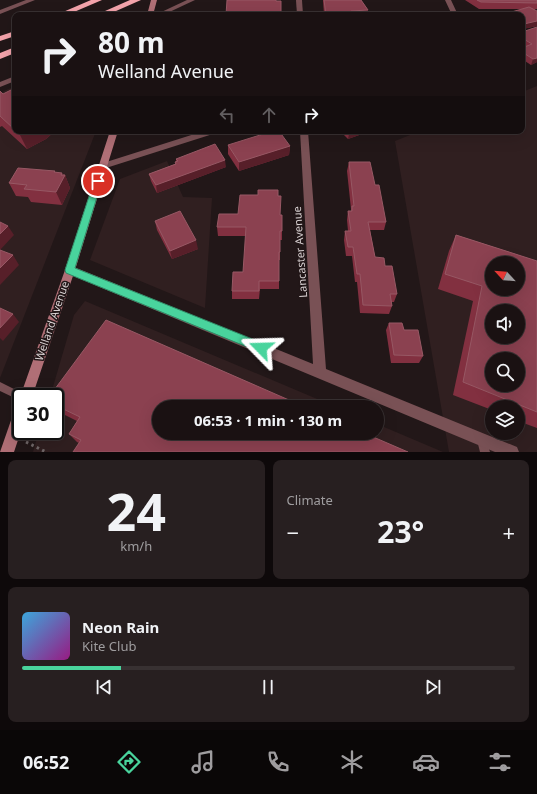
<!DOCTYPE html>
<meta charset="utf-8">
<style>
body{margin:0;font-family:"Noto Sans",sans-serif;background:#271f20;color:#f1f3f6;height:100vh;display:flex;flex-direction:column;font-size:15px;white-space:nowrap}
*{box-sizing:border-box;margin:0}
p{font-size:13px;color:#9f9d9f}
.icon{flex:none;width:22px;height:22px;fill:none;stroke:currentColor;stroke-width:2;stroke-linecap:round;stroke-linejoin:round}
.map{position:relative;height:452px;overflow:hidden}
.side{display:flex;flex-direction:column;gap:8px;padding:8px;background:#0e090a;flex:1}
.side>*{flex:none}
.guide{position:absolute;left:12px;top:12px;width:513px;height:122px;border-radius:8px;box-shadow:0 4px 16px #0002,0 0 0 1px #383132;background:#1a1112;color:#f1f3f6;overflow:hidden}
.needle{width:26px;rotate:296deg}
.tools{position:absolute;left:485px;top:256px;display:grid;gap:8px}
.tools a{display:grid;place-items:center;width:40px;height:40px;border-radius:50%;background:#1a1112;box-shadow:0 4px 16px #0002,0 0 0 1px #383132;font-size:20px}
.speed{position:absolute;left:12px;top:388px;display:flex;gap:8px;font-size:20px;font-weight:700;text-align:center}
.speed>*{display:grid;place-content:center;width:52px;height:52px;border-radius:50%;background:#1a1112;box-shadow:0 4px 16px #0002,0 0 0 1px #383132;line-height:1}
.speed .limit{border:2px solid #111;border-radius:6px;background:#fff;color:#111}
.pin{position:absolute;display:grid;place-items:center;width:34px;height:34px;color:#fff;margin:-17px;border:2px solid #fff;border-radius:50%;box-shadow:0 1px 4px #0007}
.me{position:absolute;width:44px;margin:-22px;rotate:292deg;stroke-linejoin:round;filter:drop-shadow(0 0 3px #0008)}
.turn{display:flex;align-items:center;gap:14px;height:84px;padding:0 20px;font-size:18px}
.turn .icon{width:52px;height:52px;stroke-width:2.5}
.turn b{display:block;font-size:28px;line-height:34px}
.lanes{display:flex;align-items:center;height:38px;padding:0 20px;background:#0003;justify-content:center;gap:20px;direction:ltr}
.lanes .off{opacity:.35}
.big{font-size:30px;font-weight:700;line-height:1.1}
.side .widget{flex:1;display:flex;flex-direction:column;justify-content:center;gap:6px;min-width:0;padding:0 14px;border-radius:8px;background:#271f20}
.side .dial{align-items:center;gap:0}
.dial b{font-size:52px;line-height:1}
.song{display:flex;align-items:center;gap:12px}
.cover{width:48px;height:48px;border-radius:6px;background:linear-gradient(135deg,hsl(200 70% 55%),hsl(310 70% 35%))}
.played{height:4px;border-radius:2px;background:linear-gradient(90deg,#49d49d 20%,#383132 20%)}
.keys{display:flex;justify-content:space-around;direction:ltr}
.heat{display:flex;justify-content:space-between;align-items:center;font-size:22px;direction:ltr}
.side .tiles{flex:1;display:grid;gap:8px;grid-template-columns:1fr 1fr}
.widget:last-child{grid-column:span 2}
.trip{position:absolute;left:152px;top:400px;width:232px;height:40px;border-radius:20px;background:#1a1112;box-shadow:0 4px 16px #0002,0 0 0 1px #383132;font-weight:700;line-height:40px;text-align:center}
.tab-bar{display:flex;height:64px;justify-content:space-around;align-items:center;background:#0a0707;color:#9f9d9f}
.tab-bar .icon{width:28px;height:28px}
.tab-bar .selected{color:#49d49d}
.tab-bar b{font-size:18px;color:#f1f3f6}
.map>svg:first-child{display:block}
</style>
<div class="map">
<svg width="537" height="452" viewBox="0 0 537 452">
<rect width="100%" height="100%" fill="#221718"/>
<g fill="#301f20" fill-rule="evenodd">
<polygon points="15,86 15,131 96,131 0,378 0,93"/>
<path d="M537,86V452H449L395,141L420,131H522V92ZM492,263H518V289H492ZM492,311H518V337H492ZM492,359H518V385H492ZM492,407H518V433H492Z"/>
<polygon points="167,161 183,197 212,198 205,308 90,260 120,179"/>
<polygon points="85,301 336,407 159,407 159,433 377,433 377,424 443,452 33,452 39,431 55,431 55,397 50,397 74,315"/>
</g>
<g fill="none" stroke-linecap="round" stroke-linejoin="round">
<polyline stroke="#706768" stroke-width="3" stroke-dasharray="2.5 3.5" stroke-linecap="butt" points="26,442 46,452"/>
<g fill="#795155" fill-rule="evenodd">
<polygon points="0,382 24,394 26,397 21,397 21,401 0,391"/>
<polygon points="482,435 485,437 490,452 480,452 477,440 479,437"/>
</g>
<g fill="#795155" fill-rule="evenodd">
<polygon points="296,0 302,0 303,15 297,15"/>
<polygon points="445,0 451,0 458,15 452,15"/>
<polygon points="204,131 217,131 216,133 106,168 103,169 99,166 100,164"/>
<polygon points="300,131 308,131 326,369 517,447 519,452 495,452 66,273 65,270 66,267 70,266 74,267 313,364"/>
</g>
<g fill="#795155" fill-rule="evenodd">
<polygon points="26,0 35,0 0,14 0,10"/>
<polygon points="187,0 195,0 163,15 155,15"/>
<polygon points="15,76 15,81 0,87 0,82"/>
</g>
<g fill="#b06f76" fill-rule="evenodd">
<polygon points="151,0 157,0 153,15 147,15"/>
<polygon points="110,131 118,131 75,270 32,397 21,397 21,400 20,397 65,270"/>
<polygon points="21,404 21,431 14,452 0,452 16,406"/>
</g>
<g fill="#f4a3ab" fill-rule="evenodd">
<polygon points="91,0 102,0 67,15 56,15"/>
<polygon points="130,0 141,0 107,15 96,15"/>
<polygon points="15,31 15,36 0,41 0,36"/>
<polygon points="15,47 15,53 0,59 0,53"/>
</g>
</g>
<g fill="#823040">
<polygon points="323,0 361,0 368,10 367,15 324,15"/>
<polygon points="465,0 537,0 537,9 534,9 537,11 537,26 523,29 525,31 537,27 537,62 531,65 522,59 522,48 525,47 522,45 522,15 521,9 479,9"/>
<polygon points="15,88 15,131 55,131 46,139 27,149 2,126 0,127 0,91 3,94"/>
<polygon points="340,131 362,131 362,134 348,139"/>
<polygon points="228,145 290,146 289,155 239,171 228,154"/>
<polygon points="176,159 226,167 157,193 151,181 149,174 175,164 175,162 176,162"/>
<polygon points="349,162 375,185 386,222 384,230 370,230 375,257 385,266 397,294 394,302 391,302 392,306 389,314 360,313 357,282 355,282 352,256 346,256 344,240 345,231 348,231 347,220 348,211 351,211 351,209 347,171"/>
<polygon points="55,172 65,175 70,188 62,205 31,202 28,197 16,196 9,183"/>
<polygon points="278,196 280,215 282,215 282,240 280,240 280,260 279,260 279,289 260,289 259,299 232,299 232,291 243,272 246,236 218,236 217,227 238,214"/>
<polygon points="155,221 198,249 172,259 157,230"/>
<polygon points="456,235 537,261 537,428 518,421 518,407 492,407 492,410 453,395 473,301 438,289 449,251"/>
<polygon points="389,323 404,330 423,356 419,363 391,363 386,330"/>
<polygon points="55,397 305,407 79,443 77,442 69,434 77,421 55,410"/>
</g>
<g fill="#571f29">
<polygon points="368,10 367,15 351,15 351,11"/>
<polygon points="537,21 537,26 522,29 524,24"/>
<polygon points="537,58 537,62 531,65 533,59"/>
<polygon points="22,131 55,131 46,139 27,149 19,133"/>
<polygon points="357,131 362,131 362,134 348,139 349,134"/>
<polygon points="290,146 289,155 239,171 239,162"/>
<polygon points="225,160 226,167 157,193 156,185"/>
<polygon points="55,171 60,183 61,175 62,173 64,177 65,175 70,188 62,205 56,192 54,172"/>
<polygon points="8,226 14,235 0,250 0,234"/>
<polygon points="196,240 198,249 172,259 170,251"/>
<polygon points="13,255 19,265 0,285 0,268"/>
<polygon points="13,314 19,322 3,341 0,338 0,328"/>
</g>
<g fill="#8b4150" stroke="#975864" fill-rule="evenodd">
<polygon points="227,0 276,0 276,1 281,1 281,15 226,15"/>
<polygon points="324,0 361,0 368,10 351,11 352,15 326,15"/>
<polygon points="477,0 537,0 537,3 481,2"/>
<polygon points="529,7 537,11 537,21 524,24 523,29 525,31 537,27 537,58 533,59 522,52 522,48 532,44 522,38 522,15 501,15"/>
<polygon points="15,88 15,130 0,116 0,91 3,94"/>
<polygon points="17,131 22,131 19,133"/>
<polygon points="273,131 279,131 290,146 239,162 228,145"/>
<polygon points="346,131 357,131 349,134"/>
<polygon points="215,144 225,160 156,185 149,174 176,164 175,162 178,161 176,159"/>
<polygon points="349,162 370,162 375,185 379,185 386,222 368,222 375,257 384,258 385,266 392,266 397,294 390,294 392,306 363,305 360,274 357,274 353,247 348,247 345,231 351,231 348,211 352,211 352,206 354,206"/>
<polygon points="18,168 55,171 54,172 62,173 61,175 65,175 56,192 24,189 27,185 9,183"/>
<polygon points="258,190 278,190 278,196 281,196 280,215 282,215 282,231 280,231 280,252 279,252 279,281 259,281 259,291 232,291 233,272 243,272 246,227 217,227 219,214 238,214 240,195 258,195"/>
<polygon points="180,211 196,240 170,251 155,221"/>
<polygon points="0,222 8,226 0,234"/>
<path d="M456,235L537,261V412L463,382L482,286L445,274ZM492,263H518V289H492ZM492,311H518V337H492ZM492,359H518V385H492Z"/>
<polygon points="0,250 13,255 0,268"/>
<polygon points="0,308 13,314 0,328"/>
<polygon points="106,320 305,407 159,407 159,433 364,433 408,452 73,452 81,440 69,434 80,417 55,405 55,397 49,397"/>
<polygon points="389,323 402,323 404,330 418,330 423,356 394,355"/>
</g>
<polygon fill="#49d49d" stroke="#2f8a66" points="98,178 102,181 75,268 265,344 266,348 265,351 261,353 257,351 66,273 65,270 94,181"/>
<g text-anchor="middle" stroke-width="3" stroke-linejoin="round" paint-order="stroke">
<g font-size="11" fill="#d8d0d1" stroke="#221718">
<text transform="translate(300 252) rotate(-94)" y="4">Lancaster Avenue</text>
<text transform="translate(52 321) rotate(-71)" y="4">Welland Avenue</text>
</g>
</g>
</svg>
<div class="tools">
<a><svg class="needle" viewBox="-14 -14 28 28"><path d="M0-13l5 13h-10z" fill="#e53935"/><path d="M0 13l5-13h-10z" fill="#9f9d9f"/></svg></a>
<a><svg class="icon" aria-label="sound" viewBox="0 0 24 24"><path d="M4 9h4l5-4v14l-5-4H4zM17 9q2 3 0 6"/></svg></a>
<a><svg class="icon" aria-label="search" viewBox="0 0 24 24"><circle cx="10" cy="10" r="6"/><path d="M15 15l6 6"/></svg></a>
<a><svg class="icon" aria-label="layers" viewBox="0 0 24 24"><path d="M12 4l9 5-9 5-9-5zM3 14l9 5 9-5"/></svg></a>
</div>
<div class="speed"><div class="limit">30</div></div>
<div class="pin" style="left:98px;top:181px;background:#d93025"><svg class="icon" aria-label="arrive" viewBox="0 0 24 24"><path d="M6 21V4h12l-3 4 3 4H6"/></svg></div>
<svg class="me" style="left:261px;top:348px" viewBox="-20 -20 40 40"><path d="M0-17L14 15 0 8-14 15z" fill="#49d49d" stroke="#fff" stroke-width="4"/></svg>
<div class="trip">06:53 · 1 min · 130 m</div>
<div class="guide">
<div class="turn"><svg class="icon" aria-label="right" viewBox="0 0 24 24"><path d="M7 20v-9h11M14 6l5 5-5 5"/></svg><div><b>80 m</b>Welland Avenue</div></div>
<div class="lanes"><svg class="icon off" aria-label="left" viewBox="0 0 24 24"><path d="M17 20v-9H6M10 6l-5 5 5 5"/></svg><svg class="icon off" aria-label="ahead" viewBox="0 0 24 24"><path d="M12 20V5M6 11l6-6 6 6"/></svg><svg class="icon" aria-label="right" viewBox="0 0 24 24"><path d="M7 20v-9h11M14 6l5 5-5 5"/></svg></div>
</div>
</div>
<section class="side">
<div class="tiles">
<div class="widget dial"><b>24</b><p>km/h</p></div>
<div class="widget"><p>Climate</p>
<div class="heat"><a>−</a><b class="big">23°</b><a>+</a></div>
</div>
<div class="widget">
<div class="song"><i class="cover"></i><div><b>Neon Rain</b><p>Kite Club</p></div></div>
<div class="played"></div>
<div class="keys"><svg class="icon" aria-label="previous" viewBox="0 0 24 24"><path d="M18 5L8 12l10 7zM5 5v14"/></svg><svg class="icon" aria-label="pause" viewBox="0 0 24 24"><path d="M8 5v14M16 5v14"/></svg><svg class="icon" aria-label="next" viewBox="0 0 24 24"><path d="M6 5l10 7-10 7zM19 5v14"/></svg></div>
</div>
</div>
</section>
<nav class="tab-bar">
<b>06:52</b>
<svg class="icon selected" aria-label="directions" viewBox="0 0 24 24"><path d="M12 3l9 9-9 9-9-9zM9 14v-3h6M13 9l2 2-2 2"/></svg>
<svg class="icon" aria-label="music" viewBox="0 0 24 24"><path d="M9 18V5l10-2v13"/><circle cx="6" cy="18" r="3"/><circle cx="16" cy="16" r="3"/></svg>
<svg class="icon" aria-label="phone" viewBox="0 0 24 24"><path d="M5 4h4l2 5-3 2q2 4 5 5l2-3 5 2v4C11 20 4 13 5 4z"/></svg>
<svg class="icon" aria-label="climate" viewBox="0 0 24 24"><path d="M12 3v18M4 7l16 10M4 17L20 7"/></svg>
<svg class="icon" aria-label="car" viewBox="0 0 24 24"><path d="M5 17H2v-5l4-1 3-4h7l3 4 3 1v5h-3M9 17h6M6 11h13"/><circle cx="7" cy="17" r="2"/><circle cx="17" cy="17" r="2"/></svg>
<svg class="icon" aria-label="filters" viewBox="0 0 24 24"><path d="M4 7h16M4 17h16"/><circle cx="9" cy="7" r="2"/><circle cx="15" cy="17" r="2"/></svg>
</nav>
